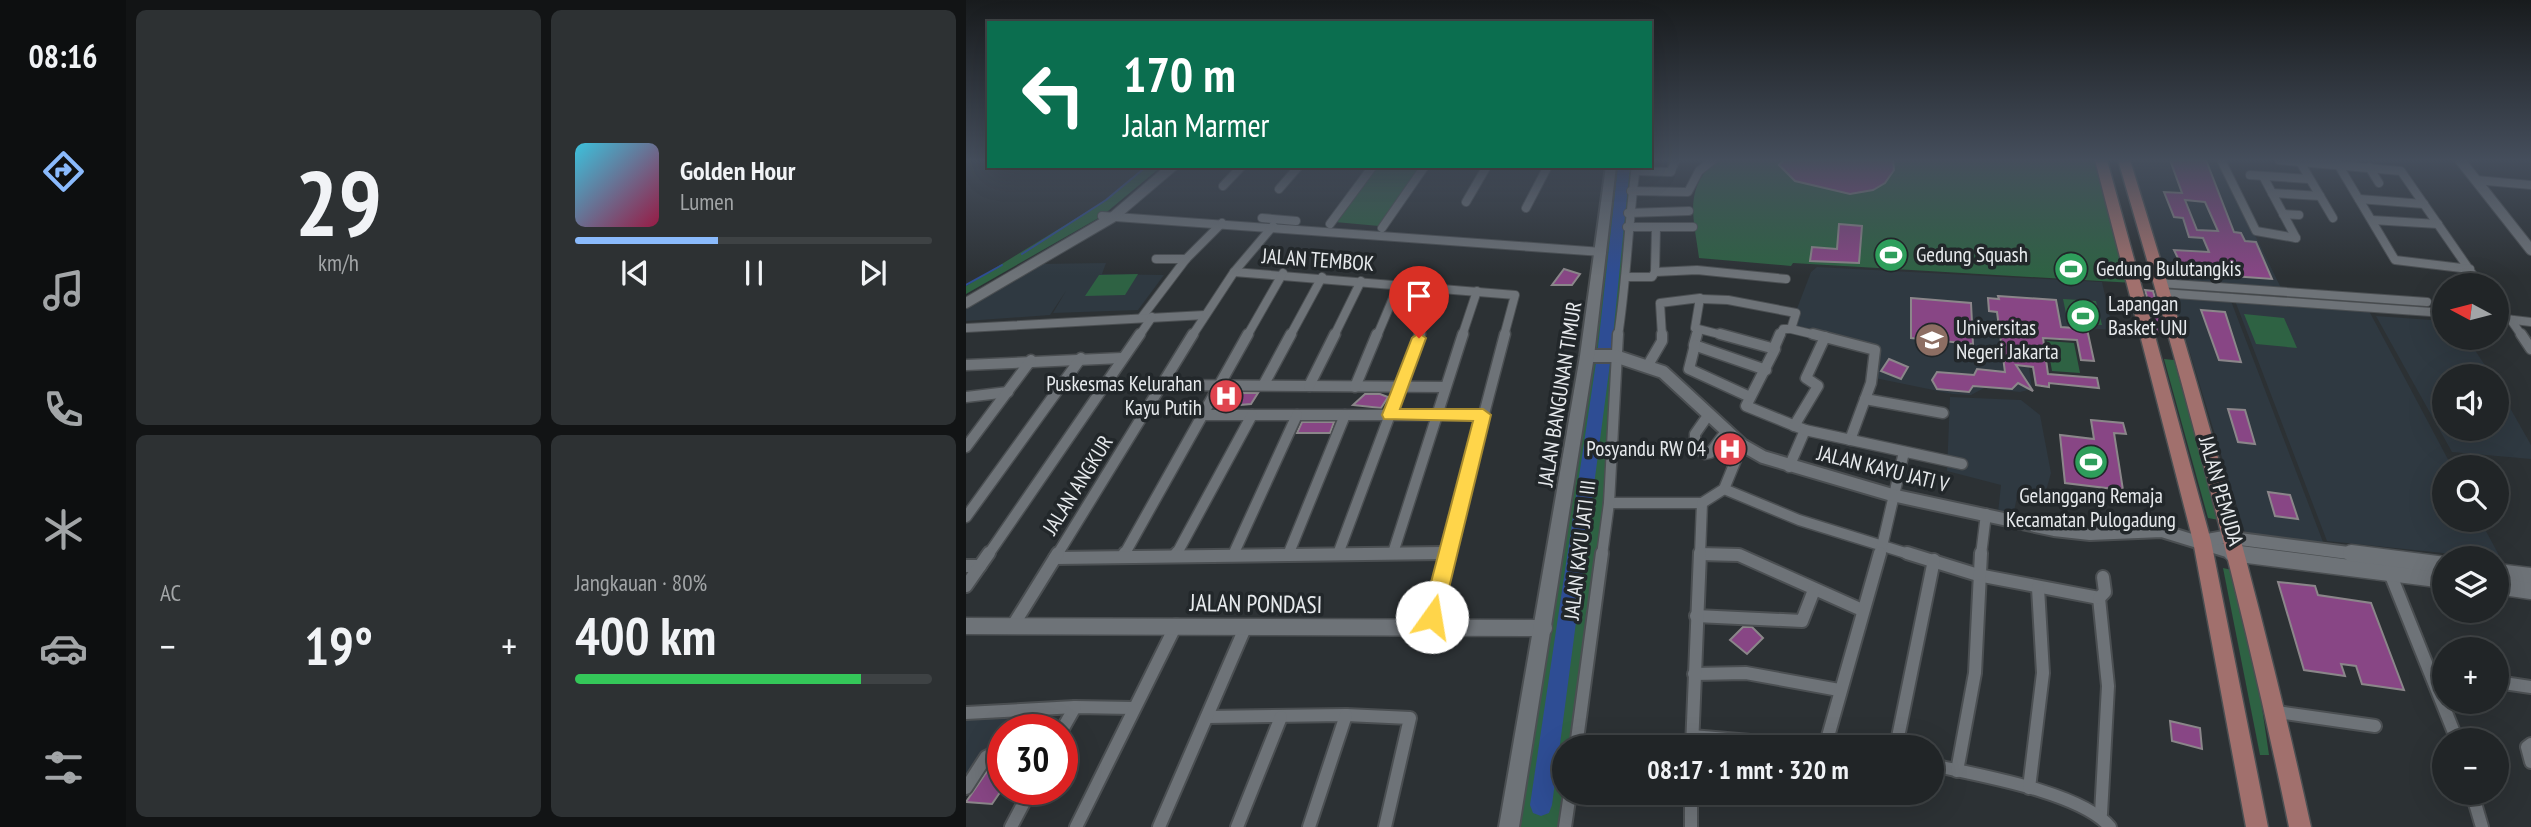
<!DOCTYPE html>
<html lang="id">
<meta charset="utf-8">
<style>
body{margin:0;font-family:"PT Sans Narrow",sans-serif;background:#2d3133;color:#f1f3f6;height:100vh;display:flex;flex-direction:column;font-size:26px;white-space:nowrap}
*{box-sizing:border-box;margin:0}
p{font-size:23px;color:#a2a5a7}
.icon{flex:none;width:38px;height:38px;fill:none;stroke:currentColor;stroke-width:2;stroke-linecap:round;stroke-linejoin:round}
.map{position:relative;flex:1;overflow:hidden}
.side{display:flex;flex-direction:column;gap:10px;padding:10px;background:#121415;width:840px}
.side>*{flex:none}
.top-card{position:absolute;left:21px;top:21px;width:665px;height:147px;border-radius:0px;box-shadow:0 7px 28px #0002,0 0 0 2px #3e4244;background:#0b6e4f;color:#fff;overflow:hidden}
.needle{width:46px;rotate:277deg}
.fabs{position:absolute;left:1466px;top:273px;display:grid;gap:14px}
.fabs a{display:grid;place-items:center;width:77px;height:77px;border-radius:50%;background:#212527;box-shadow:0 7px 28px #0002,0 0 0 2px #3e4244;font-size:35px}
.speed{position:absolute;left:21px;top:714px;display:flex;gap:14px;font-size:35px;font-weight:700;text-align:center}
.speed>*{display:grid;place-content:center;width:91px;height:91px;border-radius:50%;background:#212527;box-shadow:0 7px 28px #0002,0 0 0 2px #3e4244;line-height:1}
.speed .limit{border:10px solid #d22;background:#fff;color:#111}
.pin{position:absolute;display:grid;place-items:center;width:60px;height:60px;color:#fff;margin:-72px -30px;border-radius:50% 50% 50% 0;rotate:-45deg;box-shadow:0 0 7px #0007}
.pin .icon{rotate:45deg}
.me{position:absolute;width:77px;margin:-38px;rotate:13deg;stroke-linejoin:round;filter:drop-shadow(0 0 5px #0008)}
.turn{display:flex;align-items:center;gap:24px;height:147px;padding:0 21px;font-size:32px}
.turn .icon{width:91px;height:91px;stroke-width:2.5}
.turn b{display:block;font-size:49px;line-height:60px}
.big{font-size:52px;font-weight:700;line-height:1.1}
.side .widget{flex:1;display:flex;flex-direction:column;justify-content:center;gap:10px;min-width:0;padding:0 24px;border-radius:10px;background:#2d3133}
.side .dial{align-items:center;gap:0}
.dial b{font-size:91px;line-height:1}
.song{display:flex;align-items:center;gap:21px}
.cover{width:84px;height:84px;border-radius:10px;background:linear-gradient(135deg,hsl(190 70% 55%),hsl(340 70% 35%))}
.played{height:7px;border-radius:4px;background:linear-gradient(90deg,#8abafc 40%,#3e4244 40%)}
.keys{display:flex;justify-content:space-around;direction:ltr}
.heat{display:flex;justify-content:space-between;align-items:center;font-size:38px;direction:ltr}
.charge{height:10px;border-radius:5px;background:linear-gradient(90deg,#34c759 80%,#3e4244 0)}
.side .tiles{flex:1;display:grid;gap:10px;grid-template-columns:repeat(2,1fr)}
.trip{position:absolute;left:586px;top:735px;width:392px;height:70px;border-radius:35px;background:#212527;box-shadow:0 7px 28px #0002,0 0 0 2px #3e4244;font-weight:700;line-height:70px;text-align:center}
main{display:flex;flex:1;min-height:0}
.menu{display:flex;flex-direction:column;width:126px;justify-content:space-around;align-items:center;background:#0d0f10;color:#a2a5a7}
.menu .icon{width:49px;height:49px}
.menu .current{color:#8abafc}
.menu b{font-size:32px;color:#f1f3f6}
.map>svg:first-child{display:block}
</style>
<main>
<nav class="menu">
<b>08:16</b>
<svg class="icon current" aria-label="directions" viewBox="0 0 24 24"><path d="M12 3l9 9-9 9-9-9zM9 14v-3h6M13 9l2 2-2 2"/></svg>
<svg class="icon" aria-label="music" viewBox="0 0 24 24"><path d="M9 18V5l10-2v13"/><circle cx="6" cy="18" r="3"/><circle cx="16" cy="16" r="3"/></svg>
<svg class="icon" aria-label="phone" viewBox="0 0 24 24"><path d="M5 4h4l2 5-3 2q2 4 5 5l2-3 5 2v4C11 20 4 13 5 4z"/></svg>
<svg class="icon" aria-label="climate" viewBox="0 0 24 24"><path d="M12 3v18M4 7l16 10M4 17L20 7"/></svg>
<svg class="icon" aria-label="car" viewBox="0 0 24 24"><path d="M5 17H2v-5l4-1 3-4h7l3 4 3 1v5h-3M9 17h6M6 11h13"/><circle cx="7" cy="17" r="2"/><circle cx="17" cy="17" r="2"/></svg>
<svg class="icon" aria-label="filters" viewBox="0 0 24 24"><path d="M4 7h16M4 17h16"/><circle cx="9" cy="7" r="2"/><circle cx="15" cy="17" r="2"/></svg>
</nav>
<section class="side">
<div class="tiles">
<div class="widget dial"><b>29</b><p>km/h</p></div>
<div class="widget">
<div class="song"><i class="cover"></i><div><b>Golden Hour</b><p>Lumen</p></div></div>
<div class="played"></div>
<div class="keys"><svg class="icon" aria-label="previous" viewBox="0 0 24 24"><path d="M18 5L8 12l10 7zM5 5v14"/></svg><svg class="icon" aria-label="pause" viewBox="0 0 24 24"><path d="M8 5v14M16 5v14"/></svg><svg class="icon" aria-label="next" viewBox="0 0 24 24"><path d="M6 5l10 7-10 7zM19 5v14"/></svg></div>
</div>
<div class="widget"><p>AC</p>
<div class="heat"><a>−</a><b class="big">19°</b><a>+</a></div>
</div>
<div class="widget"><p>Jangkauan · 80%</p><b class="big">400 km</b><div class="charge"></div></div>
</div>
</section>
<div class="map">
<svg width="1565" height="827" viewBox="0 0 1565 827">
<rect width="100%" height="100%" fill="#2c3134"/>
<g fill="#2f3941">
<polygon points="1165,160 1252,160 1317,292 1260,288 1357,542 1280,536"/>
<polygon points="140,263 136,274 198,275 172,310 87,313 100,291 84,315 0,321 0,306 72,264"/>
<polygon points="851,267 1136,282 1147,330 1057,324 1066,389 1054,392 1018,388 1005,395 987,394 904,377 912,350 824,327 845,272"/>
<polygon points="1268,298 1402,309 1486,467 1479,467 1479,520 1514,520 1535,559 1361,541"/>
<polygon points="1410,316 1479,321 1479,338 1501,338 1526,376 1479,376 1479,429 1531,429 1531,385 1565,445 1565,459 1486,452"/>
<polygon points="984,397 1055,400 1074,415 1085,473 1078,498 1052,491 1047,517 1032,513 1035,485 981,471"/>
<polygon points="61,710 51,730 37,730 34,747 22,747 0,782 0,712"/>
</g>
<g fill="#2e6243">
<path d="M750,160H1135L1168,283L827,263L825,266L733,258C728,218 717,190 750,160Z"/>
<polygon points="181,166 196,166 136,216 0,294 0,286 140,200"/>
<polygon points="412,166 456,166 413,226 369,222"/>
<polygon points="645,166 670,166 653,312 643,503 610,747 598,747 599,827 543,827"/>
<polygon points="172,274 159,295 119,296 133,275"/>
<polygon points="1097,299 1130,301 1136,325 1102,323"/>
<polygon points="1278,314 1318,318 1331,348 1290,344"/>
<polygon points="1081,341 1108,343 1114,373 1086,371"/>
<polygon points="1198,359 1208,360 1253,520 1242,518"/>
<polygon points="1257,568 1266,570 1293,687 1303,755 1294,755"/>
</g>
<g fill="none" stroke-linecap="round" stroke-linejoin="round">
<g stroke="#2e4d94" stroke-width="2">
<polyline points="56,254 140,200 181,166"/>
<polyline points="0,285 36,265"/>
</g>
<polygon fill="#2e4d94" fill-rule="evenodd" points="652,166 664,166 645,356 586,805 583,813 575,816 567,813 564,805 631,356"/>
</g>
<g fill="#884685" stroke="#8b868a" stroke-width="2" fill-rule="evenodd">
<polygon points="818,160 927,160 928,170 919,183 907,190 884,194 829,181 813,165"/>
<path d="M1204,160H1240L1268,232L1275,233L1279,241L1290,242L1306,279L1252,275L1247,265L1231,263L1234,275L1219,273L1208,250L1243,252L1237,238L1223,237L1217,218L1208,217L1198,192L1216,193ZM1219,200L1239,202L1252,231L1231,230Z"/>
<polygon points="873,224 896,226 893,263 844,261 846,247 871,249"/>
<polygon points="598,269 614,274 606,285 586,285"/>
<polygon points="1179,290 1187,291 1199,334 1191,333"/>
<polygon points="1032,296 1090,300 1095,327 1121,329 1128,361 1115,360 1111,340 1077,338 1082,374 1131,378 1133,388 1083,383 1083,387 1070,385 1067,367 1050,365 1067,391 1052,383 1046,389 1007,386 1003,392 971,389 966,380 971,372 1008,375 1011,369 1039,372 1031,312 1023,311 1022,298 1033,299"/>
<polygon points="945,298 1005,303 1007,344 945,338"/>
<polygon points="1235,310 1259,312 1275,362 1253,360"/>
<polygon points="923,359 942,367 935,379 915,371"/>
<polygon points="257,393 292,393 285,404 250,407"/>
<polygon points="399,394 414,394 422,397 415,408 387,405"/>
<polygon points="1262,409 1279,410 1289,444 1272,442"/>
<polygon points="1125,420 1157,423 1160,434 1148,433 1157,490 1099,483 1094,435 1128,439"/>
<polygon points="336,422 368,422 364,433 331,433"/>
<polygon points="1302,492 1324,495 1332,519 1309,516"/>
<polygon points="1312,582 1349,586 1352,595 1405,603 1438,690 1396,684 1390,666 1375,664 1379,676 1338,670"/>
<polygon points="777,627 786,627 797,638 781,654 764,640"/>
<polygon points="1204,721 1234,728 1236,749 1206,741"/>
<polygon points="37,759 37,788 26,804 0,802 26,764"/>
</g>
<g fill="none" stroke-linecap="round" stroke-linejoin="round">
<g stroke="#4b4f52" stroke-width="10">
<g id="minor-far2">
<polyline points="1255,160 1290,231 1330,238"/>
<polyline points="1313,160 1435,171 1514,285"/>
<polyline points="1370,161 1429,260 1504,269"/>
<polyline points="1334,162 1367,218"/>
<polyline points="1403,167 1413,183"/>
<polyline points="670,171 705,172 709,160"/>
<polyline points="1284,175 1343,179"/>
<polyline points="1297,176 1330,238"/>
<polyline points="1510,180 1565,185"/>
<polyline points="257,186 276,166"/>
<polyline points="313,189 333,166"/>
<polyline points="665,191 722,192 733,171 747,160"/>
<polyline points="1306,193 1354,196"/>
<polyline points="1393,199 1458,204"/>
<polyline points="500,202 521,166"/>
<polyline points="560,208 582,166"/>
<polyline points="662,213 723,211"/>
<polyline points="1317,214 1333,215"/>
<polyline points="136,216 636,252"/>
<polyline points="296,218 330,221"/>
<polyline points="1406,220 1472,224"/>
<polyline points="364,224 407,166"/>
<polyline points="661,227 727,227"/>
<polyline points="416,228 459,166"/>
<polyline points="190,259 220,259"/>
<polyline points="268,272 549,295 538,336"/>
<polyline points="689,272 690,228"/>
<polyline points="661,277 686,277 689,272 731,270 820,279"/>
<polyline points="1194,283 1461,302"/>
<polyline points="1196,293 1479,313"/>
<polyline points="736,299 762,300 830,313 825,329 817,329 814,336"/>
<polyline points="176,317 220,259 256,223"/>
<polyline points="1531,318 1565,322"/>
<polyline points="1545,320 1556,336"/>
<polyline points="0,328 239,315"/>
<polyline points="825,329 854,336"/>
<polyline points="173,336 186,317"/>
<polyline points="226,336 268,272 307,226"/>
<polyline points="281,336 317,273"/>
<polyline points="324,336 356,277"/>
<polyline points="368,336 395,281"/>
<polyline points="411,336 433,284"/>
<polyline points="453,336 471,288"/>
<polyline points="496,336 511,291"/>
<path d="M652,336C661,279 662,223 670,166"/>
<polyline points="696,336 694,303 734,298 729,328 760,336"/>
<polyline points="730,336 732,329"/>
</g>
</g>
<g stroke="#4b4f52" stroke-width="13">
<g id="minor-far1">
<polyline points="731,334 728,345 800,370"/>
<polyline points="754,334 809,349 780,406 839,430 823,467"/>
<polyline points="847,334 909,350 905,383 884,440"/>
<polyline points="1555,334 1565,349"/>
<polyline points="729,345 723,369 784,397"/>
<polyline points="808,348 814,334"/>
<polyline points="0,365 156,358"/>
<polyline points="682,365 696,341 696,334"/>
<polyline points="298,384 325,334"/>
<polyline points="196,385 479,387"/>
<polyline points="343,386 369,334"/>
<polyline points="389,387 411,334"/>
<polyline points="0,397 42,392"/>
<polyline points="899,399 977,413"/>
<polyline points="743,414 729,434 729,447 739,454 744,453 761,430"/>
<polyline points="238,415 517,415"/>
<polyline points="828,426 852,386 840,378 859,337"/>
<polyline points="839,430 996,464"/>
<polyline points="0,447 65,360"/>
<polyline points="758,489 833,520 946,555"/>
<polyline points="643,503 736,503 734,555"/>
<polyline points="736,503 758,489 776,445"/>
<polyline points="0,517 115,358"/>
<polyline points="427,553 497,334"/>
<polyline points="372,554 454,334"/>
<polyline points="734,554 765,555"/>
<polyline points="22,555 174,334"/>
<polyline points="91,555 227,334"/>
<polyline points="158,555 282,334"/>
<polyline points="210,555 286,415"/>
<polyline points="267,555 331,415"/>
<polyline points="322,555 379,415"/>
<polyline points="340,555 481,553"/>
<polyline points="481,555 539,334"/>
<polyline points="636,555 643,503 652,334"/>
<polyline points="914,555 938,452"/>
<polyline points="1015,555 1020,514"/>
</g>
</g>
<g stroke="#4b4f52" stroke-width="16">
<g id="minor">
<polyline points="941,553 1012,575 1133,598"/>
<polyline points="734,554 773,555 896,610"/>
<polyline points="209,556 211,553"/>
<polyline points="157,557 159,553"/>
<polyline points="89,558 477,553"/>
<polyline points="0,566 14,566"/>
<polyline points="1424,573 1491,740"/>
<polyline points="0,586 23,553"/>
<polyline points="1133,598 1142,686 1135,814"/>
<polyline points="1133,598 1139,592 1137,577"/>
<polyline points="730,616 836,621 848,590"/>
<polyline points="46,627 92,553"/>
<polyline points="464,629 481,553"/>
<polyline points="728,674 780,673 873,690"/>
<polyline points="1531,682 1565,687"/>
<polyline points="1311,712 1409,726"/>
<polyline points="0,713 109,707 167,708"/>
<polyline points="241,717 380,715 444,718 419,827"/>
<polyline points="96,730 109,707"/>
<polyline points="726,736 855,747"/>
<polyline points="1565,744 1561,747 1565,762"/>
<polyline points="610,747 636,553"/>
<polyline points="726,747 734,553"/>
<polyline points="859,747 914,553"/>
<polyline points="930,747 968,560"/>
<path d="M966,765C1011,775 1115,792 1144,827"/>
<polyline points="991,771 1009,673 1015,553"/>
<polyline points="0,788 20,757 37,749"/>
<polyline points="1063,788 1077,673 1072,588"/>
<polyline points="725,793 725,827"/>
<polyline points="1506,793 1516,827"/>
<polyline points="45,827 65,789"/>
<polyline points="110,827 210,625"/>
<polyline points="193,827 279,628"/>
<polyline points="271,827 315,717"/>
<polyline points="343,827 380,715"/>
<polyline points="599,827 604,793"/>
</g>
</g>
<g stroke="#4b4f52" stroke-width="12">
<g id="tertiary-far2">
<polyline points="1494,160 1565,250"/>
<polyline points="0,303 147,217 207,166"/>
</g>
</g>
<g stroke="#4b4f52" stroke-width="16">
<g id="tertiary-far1">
<polyline points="621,356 649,356 697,372 776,445 797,457 926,495 1088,530 1124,534 1196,531 1274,555"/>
<polyline points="1236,541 1258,537 1398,555"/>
</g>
</g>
<g stroke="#4b4f52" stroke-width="19">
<g id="tertiary">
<polyline points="1266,553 1479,580"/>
<polyline points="1385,553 1479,565"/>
<polyline points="1531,572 1565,576"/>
<polyline points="1531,586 1565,591"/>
<polyline points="0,626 578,628"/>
</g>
</g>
<g stroke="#4b4f52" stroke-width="4">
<polygon id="secondary" points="640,166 650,166 628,356 553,827 533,827 614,356"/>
</g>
<g stroke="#4b4f52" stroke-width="3">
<g id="primary">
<polygon points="1129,160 1141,160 1245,541 1302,827 1280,827 1227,541"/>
<path d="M1152,160H1164C1232,381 1296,602 1345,827H1323C1277,602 1217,381 1152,160Z"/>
</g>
</g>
<use href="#minor-far2" stroke="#6e7378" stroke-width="8"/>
<use href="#minor-far1" stroke="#6e7378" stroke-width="10"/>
<use href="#minor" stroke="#6e7378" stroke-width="12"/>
<use href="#tertiary-far2" stroke="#6e7378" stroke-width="10"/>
<use href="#tertiary-far1" stroke="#6e7378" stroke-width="12"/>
<use href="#tertiary" stroke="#6e7378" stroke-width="16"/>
<use href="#secondary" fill="#6e7378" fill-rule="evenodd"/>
<use href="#primary" fill="#a1706d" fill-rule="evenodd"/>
</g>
<linearGradient id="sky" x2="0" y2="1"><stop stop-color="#181b1d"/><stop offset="0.58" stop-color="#454e5c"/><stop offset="1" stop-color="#454e5c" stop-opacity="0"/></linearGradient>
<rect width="1565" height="276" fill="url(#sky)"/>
<polygon fill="#ffd54a" stroke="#a68a30" stroke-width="2" points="453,333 460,338 434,409 517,409 525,415 476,617 473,623 466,625 459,623 456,617 507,421 418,419 416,415 446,338"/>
<defs>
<g id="stadium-disc" transform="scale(1.75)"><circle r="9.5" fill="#2e9e5b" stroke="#22272a"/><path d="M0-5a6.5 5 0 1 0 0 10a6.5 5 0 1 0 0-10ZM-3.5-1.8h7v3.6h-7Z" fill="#fff"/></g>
<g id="university-disc" transform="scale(1.75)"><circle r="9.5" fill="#8d6e63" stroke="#22272a"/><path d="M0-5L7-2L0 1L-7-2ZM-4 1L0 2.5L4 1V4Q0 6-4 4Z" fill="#fff"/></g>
<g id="hospital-disc" transform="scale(1.75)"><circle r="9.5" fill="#e0444e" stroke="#22272a"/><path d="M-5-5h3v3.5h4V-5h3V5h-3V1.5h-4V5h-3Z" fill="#fff"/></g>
</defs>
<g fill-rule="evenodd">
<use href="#stadium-disc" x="925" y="255"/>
<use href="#stadium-disc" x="1105" y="269"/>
<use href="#stadium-disc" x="1117" y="316"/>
<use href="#university-disc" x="966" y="340"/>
<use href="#hospital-disc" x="260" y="396"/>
<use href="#hospital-disc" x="764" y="449"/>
<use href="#stadium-disc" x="1125" y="462"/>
</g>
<g text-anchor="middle" stroke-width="7" stroke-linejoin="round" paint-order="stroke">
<g font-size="21" fill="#e7eaed" stroke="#22272a" text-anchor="start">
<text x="950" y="262">Gedung Squash</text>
<text x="1130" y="276">Gedung Bulutangkis</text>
<text x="1142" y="311">Lapangan<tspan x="1142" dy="24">Basket UNJ</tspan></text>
<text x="990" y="335">Universitas<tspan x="990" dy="24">Negeri Jakarta</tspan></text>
<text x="236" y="391" text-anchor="end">Puskesmas Kelurahan<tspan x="236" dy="24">Kayu Putih</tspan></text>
<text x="740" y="456" text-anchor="end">Posyandu RW 04</text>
<text x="1125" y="503" text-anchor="middle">Gelanggang Remaja<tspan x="1125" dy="24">Kecamatan Pulogadung</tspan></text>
</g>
<g font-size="21" fill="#e7eaed" stroke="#22272a">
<text transform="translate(352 260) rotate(4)" y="7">JALAN TEMBOK</text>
<text transform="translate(594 394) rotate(-81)" y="7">JALAN BANGUNAN TIMUR</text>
<text transform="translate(917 469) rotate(14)" y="7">JALAN KAYU JATI V</text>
<text transform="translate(112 485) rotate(-58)" y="7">JALAN ANGKUR</text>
<text transform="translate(1255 491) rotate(74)" y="7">JALAN PEMUDA</text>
<text transform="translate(614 550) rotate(-83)" y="7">JALAN KAYU JATI III</text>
</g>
<g font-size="24" fill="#e7eaed" stroke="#22272a">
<text transform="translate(290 604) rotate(1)" y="8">JALAN PONDASI</text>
</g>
</g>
</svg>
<div class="fabs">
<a><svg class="needle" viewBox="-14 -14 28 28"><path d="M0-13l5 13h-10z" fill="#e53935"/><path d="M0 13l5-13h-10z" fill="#a2a5a7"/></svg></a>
<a><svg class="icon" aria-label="sound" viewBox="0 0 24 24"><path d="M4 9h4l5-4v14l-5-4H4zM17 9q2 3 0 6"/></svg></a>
<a><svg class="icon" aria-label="search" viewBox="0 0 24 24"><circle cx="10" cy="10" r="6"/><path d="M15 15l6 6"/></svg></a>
<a><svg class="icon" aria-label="layers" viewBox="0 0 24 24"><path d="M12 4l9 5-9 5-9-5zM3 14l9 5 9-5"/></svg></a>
<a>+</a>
<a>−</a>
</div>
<div class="speed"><div class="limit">30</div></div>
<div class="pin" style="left:453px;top:338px;background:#d93025"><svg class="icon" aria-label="arrive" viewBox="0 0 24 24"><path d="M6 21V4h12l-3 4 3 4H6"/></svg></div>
<svg class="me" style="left:466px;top:617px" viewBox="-20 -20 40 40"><circle r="19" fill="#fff"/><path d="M0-13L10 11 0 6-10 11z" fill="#ffd54a"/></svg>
<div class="trip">08:17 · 1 mnt · 320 m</div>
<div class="top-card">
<div class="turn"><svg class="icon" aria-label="left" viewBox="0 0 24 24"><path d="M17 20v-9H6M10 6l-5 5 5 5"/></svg><div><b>170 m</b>Jalan Marmer</div></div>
</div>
</div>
</main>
